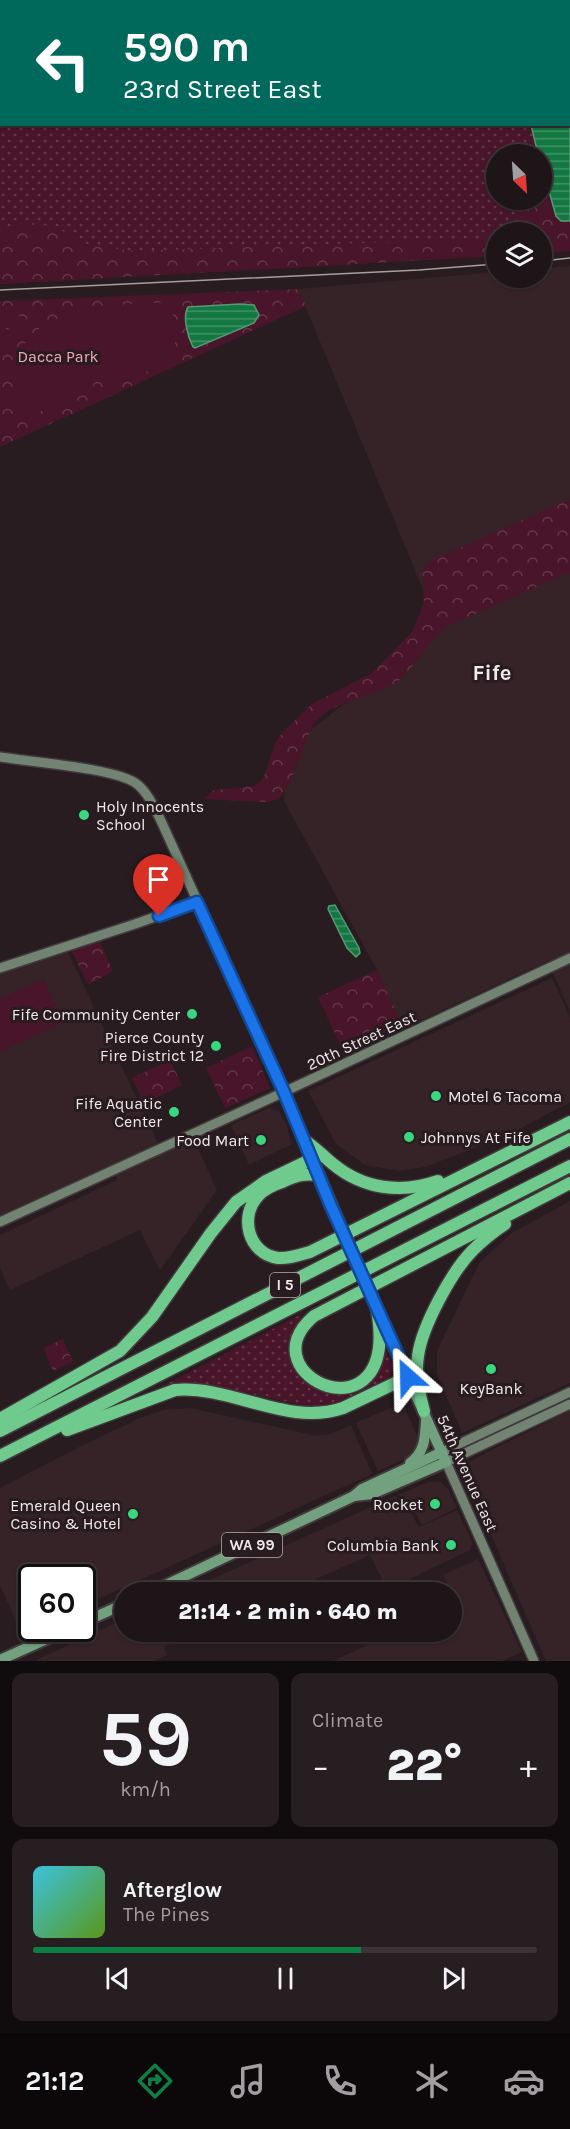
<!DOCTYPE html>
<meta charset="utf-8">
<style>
body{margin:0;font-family:Karla,sans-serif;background:#261e21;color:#f1f3f6;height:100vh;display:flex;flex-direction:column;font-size:22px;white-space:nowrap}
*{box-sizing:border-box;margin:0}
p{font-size:20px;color:#a19fa2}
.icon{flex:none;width:33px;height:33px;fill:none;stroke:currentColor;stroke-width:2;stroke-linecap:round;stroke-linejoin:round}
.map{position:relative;height:1661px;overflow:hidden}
.panel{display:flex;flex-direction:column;gap:12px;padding:12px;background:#100c0d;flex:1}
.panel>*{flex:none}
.top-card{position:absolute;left:0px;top:0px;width:570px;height:126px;box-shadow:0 2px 4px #0004,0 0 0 2px #3c3437;background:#00695c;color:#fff;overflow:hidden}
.needle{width:39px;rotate:155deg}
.controls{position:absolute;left:486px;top:144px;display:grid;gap:12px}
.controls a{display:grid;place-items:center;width:66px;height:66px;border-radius:50%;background:#1e1518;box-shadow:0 2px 4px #0004,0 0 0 2px #3c3437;font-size:30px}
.speed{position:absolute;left:18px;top:1564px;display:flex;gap:12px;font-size:30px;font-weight:700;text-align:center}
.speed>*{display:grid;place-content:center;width:78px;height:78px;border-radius:50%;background:#1e1518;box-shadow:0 2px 4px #0004,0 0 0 2px #3c3437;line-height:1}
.speed .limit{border:3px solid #111;border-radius:9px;background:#fff;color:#111}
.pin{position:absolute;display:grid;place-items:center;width:51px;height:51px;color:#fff;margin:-62px -26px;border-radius:50% 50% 50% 0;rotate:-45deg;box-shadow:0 0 6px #0007}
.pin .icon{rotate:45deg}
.me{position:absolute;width:66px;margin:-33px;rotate:335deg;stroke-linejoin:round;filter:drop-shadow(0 0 4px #0008)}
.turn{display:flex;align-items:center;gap:21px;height:126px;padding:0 24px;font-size:27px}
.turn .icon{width:78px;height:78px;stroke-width:2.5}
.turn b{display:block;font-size:42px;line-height:51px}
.big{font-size:45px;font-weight:800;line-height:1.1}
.panel .widget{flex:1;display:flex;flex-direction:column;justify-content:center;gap:9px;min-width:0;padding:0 21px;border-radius:12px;background:#261e21}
.panel .dial{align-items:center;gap:0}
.dial b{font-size:78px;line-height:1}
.song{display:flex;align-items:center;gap:18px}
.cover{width:72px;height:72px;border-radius:9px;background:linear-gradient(135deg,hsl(190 70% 55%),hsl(90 70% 35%))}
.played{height:6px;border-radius:3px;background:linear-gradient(90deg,#0b8043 65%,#3c3437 65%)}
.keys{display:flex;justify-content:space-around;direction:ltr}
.heat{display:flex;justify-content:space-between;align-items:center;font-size:33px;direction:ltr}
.panel .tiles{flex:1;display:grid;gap:12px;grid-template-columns:1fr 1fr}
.widget:last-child{grid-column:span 2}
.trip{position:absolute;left:114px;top:1582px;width:348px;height:60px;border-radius:30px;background:#1e1518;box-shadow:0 2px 4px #0004,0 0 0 2px #3c3437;font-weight:800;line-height:60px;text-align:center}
.dock{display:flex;height:96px;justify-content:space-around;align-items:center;background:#0c080a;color:#a19fa2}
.dock .icon{width:42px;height:42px}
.dock .active{color:#0b8043}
.dock b{font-size:27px;color:#f1f3f6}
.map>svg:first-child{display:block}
</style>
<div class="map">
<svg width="570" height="1661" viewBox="0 0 570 1661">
<defs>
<pattern id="grass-dots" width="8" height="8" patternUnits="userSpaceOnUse" patternTransform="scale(1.5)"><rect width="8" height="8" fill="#49152a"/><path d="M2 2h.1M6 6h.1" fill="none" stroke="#643749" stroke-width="1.8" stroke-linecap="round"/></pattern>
<pattern id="forest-crowns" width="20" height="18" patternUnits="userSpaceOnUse" patternTransform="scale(1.5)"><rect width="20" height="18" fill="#49152a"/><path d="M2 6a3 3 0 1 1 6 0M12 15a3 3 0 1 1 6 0" fill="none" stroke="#643749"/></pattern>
<pattern id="water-rules" width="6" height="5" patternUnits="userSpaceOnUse" patternTransform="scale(1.5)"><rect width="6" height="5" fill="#137741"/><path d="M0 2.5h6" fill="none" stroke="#419166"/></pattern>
</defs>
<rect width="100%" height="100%" fill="#281c20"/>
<g fill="#352328">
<polygon points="570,266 570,1012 548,961 404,1028 377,970 284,801 287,748 440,630 298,289 496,272 496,278 542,278 542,268"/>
<polygon points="65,946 160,1148 191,1134 217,1190 160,1270 140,1230 10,1290 0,1268 0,1235 117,1180 113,1171 0,1222 0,968"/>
<polygon points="552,978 570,1017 570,1102 506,1136 425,1167 399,1171 365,1165 336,1144 308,1091"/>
<polygon points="269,1108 279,1111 286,1124 292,1144 249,1165 231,1125"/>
<polygon points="570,1201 570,1383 462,1433 437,1374 437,1351 479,1263 512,1233"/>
<polygon points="399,1404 404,1406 420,1443 415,1454 378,1471 356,1423"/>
<polygon points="190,1408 313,1435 331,1434 351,1425 372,1474 83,1606 82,1578 32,1578 32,1629 18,1625 0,1586 0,1488 81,1446 140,1418 163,1410"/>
<polygon points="570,1410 570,1661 546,1661 464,1473 464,1468 467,1463"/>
<polygon points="428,1482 441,1482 448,1489 457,1508 422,1525 409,1501 398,1495"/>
<polygon points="395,1496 405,1503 419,1527 457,1510 473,1543 470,1550 387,1590 370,1555 296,1588 298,1593 181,1593"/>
<polygon points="478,1559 522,1652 502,1661 333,1661 395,1632 452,1632 452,1606 456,1603 443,1575"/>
<polygon points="124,1619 124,1632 198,1632 164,1647 167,1655 154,1661 37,1661 38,1659"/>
<polygon points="261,1632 293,1632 266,1644"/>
</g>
<g fill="url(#grass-dots)" fill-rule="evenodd">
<path d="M0,0H246L247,1L2,2V124H568L569,80L570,251L542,253V232H496V256L0,284ZM496,154H542V200H496Z"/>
<polygon points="296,0 533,0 534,2 285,2"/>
<path d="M300,1315L303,1320L294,1334L302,1377L320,1390L342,1394L353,1391L364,1385L377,1373L384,1349C392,1357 396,1372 387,1381L333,1404L315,1408L209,1385L186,1384L155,1390Z"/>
</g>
<g fill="url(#forest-crowns)">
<polygon points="548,190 556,216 561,221 570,221 570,251 542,253 542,232 497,232 531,200 542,200 542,193"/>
<polygon points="30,222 59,229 89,245 135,251 481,239 496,233 496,256 0,284 0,228"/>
<polygon points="298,289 306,306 0,447 0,301"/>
<polygon points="570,499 570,572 444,628 405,675 395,684 330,709 313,724 288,787 279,799 267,802 204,799 214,790 255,786 263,779 276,741 285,730 312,704 372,673 412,632 424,603 422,570 432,560"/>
<polygon points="99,940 113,971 88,985 70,947"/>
<polygon points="377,970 404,1028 345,1055 318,997"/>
<polygon points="252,1046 270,1088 225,1108 206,1068"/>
<polygon points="170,1060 182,1085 144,1104 132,1078"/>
<polygon points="63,1339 73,1362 53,1371 44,1348"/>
</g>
<g fill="#49152a">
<path d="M172,302L176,360L108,386L102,384L93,362L86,366L93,386L90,392L20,419C6,385 12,344 46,324C55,319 66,315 76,311V307Z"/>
<polygon points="5,314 7,342 0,342 0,315"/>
<polygon points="21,316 22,339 9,340 8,317"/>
<polygon points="44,979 64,1022 0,1052 0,999"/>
</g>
<g fill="url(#water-rules)" stroke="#569974" stroke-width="1.5">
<polygon points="570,124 570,221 561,221 556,216 542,166 542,154 538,154 531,125"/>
<path d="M240,304L254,305L259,315L254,323L195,348L193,347C188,337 182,317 188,307Z"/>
<polygon points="335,905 359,948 360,953 356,957 347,948 328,909 329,906"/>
</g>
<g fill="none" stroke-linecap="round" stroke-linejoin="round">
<g stroke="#42393b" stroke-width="12">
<g id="secondary">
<polyline points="540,0 540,2"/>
<polyline points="568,67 570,70"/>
<path d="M0,757C30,762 116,768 137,784C149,794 155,809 162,823L284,1092L312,1159"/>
<polyline points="0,968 135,924 197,902"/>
<polyline points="0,1222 271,1098 570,958"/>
<polyline points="442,1452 570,1392"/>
<polyline points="534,1661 446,1462 570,1404"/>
</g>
</g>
<g stroke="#42393b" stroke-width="14">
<g id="primary">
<polyline points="312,1159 339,1222"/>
<path d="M410,1463C425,1452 425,1438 426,1421"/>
<polyline points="354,1496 362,1489 442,1452"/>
<polyline points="149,1593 354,1496 372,1494 446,1462 378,1311"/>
<polyline points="82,1623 124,1604"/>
<polyline points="0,1660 69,1629"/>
</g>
</g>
<g stroke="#42393b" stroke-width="15">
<g id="highway">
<path d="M304,1140C315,1147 323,1156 333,1164C363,1189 401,1194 438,1181"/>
<path d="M318,1175C304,1173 295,1176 282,1182C273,1185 264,1189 258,1196C239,1216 248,1254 278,1258C289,1259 299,1255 310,1252L570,1122"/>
<path d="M377,1310C401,1445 243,1376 314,1316L570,1183"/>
<path d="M424,1411C419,1393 415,1374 418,1356C422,1326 452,1271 473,1250C483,1240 493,1232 505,1224"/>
<polyline points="0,1419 120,1351 152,1317 211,1233 236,1202 266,1181 312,1159"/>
<path d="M67,1430L175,1390C232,1385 287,1427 343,1408L408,1377"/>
<polyline points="0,1431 570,1139"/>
<polyline points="0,1456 570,1166"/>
</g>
</g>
<use href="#secondary" stroke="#728373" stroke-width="9"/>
<use href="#primary" stroke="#71a17f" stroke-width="10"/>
<use href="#highway" stroke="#6fca8e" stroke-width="12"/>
<g stroke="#a79ea0" stroke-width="1.5">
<polyline points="542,261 570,258"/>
<polyline points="0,290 419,270 496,264"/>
</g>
<g stroke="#42393b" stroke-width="14" stroke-linecap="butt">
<polyline id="primary-bridge" points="339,1222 373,1300"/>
</g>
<use href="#primary-bridge" stroke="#71a17f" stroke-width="10"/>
</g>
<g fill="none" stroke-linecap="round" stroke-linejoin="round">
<g stroke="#114b97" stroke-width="15">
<polyline id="route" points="159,916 197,902 284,1092 331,1206 408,1377"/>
</g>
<use href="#route" stroke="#1a73e8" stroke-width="10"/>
</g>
<g fill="#3ad77f" stroke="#281c20" stroke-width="2">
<circle cx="84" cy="815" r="6"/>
<circle cx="192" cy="1014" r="6"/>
<circle cx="216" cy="1046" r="6"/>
<circle cx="436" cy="1096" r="6"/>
<circle cx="174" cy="1112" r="6"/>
<circle cx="409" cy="1137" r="6"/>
<circle cx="261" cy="1140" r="6"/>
<circle cx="491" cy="1369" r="6"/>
<circle cx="435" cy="1504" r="6"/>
<circle cx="133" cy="1514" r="6"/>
<circle cx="451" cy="1545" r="6"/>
</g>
<g text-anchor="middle" stroke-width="6" stroke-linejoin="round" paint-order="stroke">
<g fill="#281c20" stroke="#b5acae" stroke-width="1.5">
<rect x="270" y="1273" width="30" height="24" rx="4.5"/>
<rect x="222" y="1533" width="60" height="24" rx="4.5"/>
</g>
<g font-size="15" font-weight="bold" fill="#f1e9eb">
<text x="285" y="1290">I 5</text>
<text x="252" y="1550">WA 99</text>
</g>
<g font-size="16" fill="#f1a8bf" stroke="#281c20">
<text x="58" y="362">Dacca Park</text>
</g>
<g font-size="16" fill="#f1e9eb" stroke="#281c20" text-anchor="end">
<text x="96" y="812" text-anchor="start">Holy Innocents<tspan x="96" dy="18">School</tspan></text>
<text x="180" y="1020">Fife Community Center</text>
<text x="204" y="1043">Pierce County<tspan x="204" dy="18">Fire District 12</tspan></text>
<text x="448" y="1102" text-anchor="start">Motel 6 Tacoma</text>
<text x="162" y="1109">Fife Aquatic<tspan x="162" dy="18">Center</tspan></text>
<text x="421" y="1143" text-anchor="start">Johnnys At Fife</text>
<text x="249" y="1146">Food Mart</text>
<text x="491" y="1394" text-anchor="middle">KeyBank</text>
<text x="423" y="1510">Rocket</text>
<text x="121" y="1511">Emerald Queen<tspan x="121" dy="18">Casino &amp; Hotel</tspan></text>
<text x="439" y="1551">Columbia Bank</text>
</g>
<g font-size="16" fill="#f1e9eb" stroke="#281c20">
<text transform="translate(361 1040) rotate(-25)" y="6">20th Street East</text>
<text transform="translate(468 1473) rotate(66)" y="6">54th Avenue East</text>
</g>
<g font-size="22" font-weight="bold" fill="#f1e9eb" stroke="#281c20">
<text x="492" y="680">Fife</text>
</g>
</g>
</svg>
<div class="controls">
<a><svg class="needle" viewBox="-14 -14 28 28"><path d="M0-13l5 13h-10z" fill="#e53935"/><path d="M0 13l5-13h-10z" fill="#a19fa2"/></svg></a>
<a><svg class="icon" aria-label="layers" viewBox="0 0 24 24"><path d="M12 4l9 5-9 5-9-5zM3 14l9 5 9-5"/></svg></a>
</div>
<div class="speed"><div class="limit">60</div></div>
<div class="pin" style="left:159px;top:916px;background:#d93025"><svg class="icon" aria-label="arrive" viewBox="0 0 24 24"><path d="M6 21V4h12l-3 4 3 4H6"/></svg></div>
<svg class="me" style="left:408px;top:1377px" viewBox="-20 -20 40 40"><path d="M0-17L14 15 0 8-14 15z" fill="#1a73e8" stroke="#fff" stroke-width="4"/></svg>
<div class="trip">21:14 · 2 min · 640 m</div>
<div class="top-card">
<div class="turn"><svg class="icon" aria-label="left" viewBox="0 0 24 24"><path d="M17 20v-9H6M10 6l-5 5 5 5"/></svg><div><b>590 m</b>23rd Street East</div></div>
</div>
</div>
<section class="panel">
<div class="tiles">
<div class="widget dial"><b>59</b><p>km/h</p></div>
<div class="widget"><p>Climate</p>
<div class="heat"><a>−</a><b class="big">22°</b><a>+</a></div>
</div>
<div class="widget">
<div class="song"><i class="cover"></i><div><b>Afterglow</b><p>The Pines</p></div></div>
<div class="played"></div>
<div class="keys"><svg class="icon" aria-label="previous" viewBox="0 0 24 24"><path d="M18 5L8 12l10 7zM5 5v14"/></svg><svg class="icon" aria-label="pause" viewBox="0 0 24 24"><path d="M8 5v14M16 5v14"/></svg><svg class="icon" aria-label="next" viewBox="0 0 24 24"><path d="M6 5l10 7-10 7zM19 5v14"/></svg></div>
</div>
</div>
</section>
<nav class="dock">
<b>21:12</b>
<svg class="icon active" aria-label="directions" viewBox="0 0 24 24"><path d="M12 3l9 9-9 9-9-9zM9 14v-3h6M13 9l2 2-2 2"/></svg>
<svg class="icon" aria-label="music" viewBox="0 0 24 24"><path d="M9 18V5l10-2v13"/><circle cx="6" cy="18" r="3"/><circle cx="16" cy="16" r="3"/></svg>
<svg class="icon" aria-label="phone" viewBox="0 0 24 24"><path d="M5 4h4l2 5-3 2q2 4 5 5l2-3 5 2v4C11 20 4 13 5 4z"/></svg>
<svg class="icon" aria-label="climate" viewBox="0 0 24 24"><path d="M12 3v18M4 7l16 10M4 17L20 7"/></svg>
<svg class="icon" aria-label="car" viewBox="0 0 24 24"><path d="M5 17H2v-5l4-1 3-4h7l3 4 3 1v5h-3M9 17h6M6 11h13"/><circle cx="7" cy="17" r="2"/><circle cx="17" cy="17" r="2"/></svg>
</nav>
